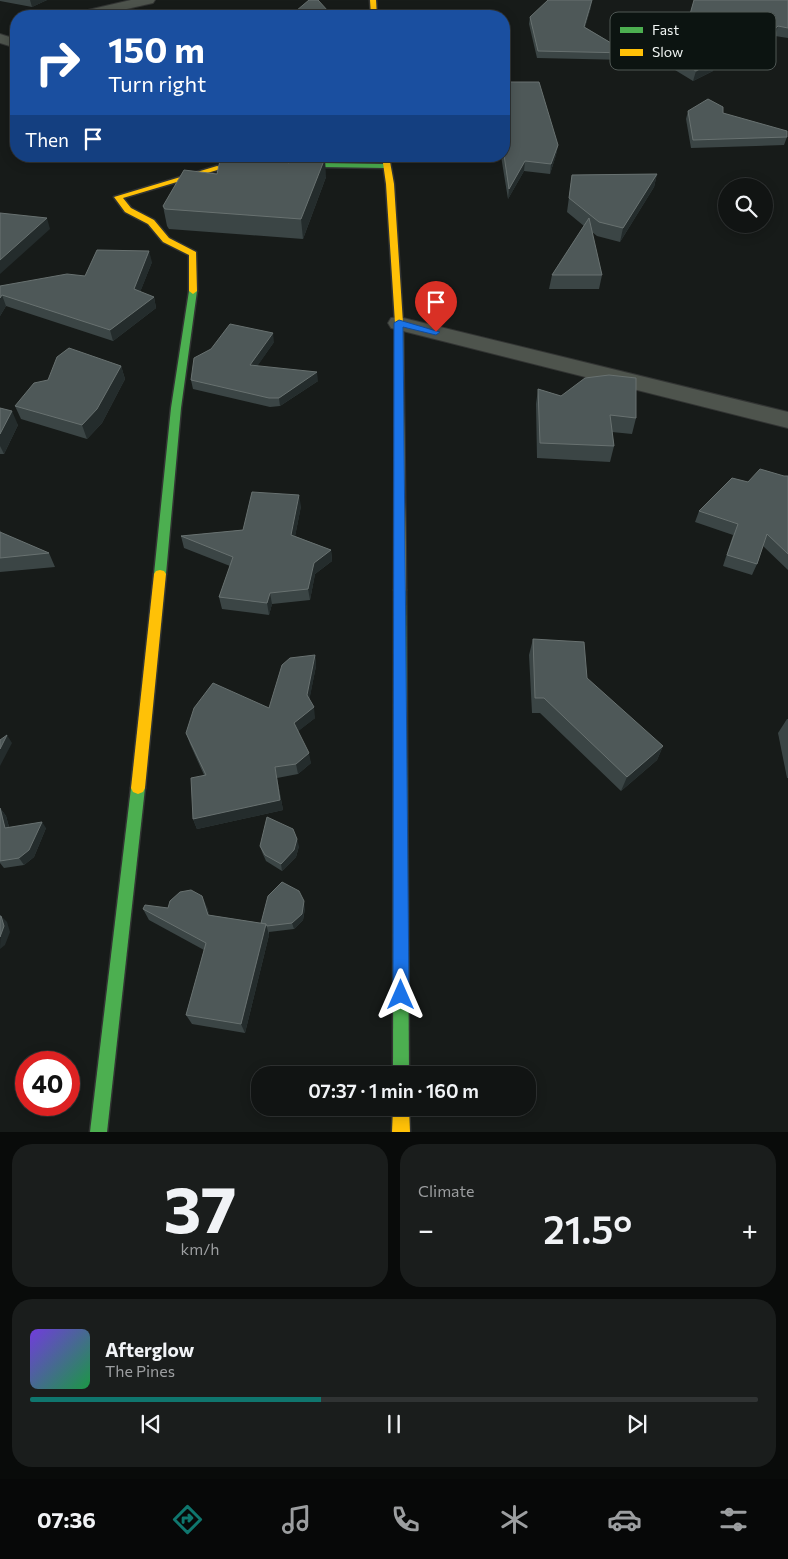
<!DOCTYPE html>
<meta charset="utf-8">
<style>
body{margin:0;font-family:Commissioner,sans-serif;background:#1a1d1c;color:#f1f3f6;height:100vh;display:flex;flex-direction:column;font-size:19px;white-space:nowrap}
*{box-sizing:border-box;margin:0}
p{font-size:16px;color:#9c9ea0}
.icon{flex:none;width:28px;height:28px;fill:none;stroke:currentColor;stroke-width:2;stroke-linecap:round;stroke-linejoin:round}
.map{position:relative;height:1132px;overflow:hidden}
.side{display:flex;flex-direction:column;gap:12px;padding:12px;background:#090b0a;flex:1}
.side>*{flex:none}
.guide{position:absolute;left:10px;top:10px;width:500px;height:152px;border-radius:20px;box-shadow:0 2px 12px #0003,0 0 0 1px #303333;background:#1a4fa0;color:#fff;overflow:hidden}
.fabs{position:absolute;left:718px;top:178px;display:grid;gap:10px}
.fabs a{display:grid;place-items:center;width:55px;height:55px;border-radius:50%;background:#111413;box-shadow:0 2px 12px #0003,0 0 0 1px #303333;font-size:25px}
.speed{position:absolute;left:15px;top:1051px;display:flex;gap:10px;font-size:25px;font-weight:700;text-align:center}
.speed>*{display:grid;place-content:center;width:65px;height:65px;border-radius:50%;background:#111413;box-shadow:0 2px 12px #0003,0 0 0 1px #303333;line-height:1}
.speed .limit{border:8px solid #d22;background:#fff;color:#111}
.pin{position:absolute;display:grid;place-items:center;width:42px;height:42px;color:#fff;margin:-51px -21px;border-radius:50% 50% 50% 0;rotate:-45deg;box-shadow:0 0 5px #0007}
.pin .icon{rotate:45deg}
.me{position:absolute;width:55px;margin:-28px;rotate:0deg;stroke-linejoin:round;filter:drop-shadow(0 0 4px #0008)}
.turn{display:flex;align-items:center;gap:18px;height:105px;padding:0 15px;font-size:22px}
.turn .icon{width:65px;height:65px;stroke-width:2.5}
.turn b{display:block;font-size:35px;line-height:42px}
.then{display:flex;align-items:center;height:48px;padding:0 15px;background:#0003;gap:10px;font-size:19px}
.big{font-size:38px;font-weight:600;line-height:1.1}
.side .widget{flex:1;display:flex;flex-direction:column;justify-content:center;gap:8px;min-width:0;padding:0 18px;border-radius:20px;background:#1a1d1c}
.side .dial{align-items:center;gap:0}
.dial b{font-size:65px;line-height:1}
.song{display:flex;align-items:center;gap:15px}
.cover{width:60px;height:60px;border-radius:8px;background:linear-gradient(135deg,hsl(260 70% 55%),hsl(140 70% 35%))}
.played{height:5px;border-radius:2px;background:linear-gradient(90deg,#0f766e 40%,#303333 40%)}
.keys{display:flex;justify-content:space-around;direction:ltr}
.heat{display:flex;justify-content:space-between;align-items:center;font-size:28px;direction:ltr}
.side .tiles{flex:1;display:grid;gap:12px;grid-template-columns:1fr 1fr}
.widget:last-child{grid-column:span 2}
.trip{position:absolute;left:251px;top:1066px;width:285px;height:50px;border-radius:20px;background:#111413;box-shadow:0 2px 12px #0003,0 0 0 1px #303333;font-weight:600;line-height:50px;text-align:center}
.dock{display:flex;height:80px;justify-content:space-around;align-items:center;background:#070808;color:#9c9ea0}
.dock .icon{width:35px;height:35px}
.dock .on{color:#0f766e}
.dock b{font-size:22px;color:#f1f3f6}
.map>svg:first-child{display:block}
</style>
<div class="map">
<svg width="788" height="1132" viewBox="0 0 788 1132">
<rect width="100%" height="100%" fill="#171b19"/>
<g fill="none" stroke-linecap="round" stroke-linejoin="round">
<g stroke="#323433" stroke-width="2">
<g id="street">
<polygon points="131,0 155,0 153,3 96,16 73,16 75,13"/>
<polygon points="0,34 16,39 16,48 0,43"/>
<polygon points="399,317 788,412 788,428 391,328 388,323 391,318"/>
</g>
</g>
<g stroke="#323433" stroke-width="3">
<g id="fast">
<polygon points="255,162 386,164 390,166 386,168 255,166 220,170 216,168 220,166"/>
<polygon points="193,288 197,291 181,408 166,574 164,577 156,577 154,574 171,408 189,291"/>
<polygon points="400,585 404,587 406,590 409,1075 393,1075 394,590 396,587"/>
<polygon points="138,782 143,784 145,788 107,1132 90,1132 131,788 133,784"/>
</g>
</g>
<g stroke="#323433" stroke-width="3">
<g id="slow">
<polygon points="370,0 376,0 377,16 371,16"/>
<polygon points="382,156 389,156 394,184 403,323 406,590 404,593 396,593 394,590 395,323 386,184"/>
<polygon points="217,166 224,168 123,198 131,208 154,220 169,238 196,252 197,291 193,294 189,291 189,255 163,242 148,224 125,212 114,197"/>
<polygon points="160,570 164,571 166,574 145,788 143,792 138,794 133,792 131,788 154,574 156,571"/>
<polygon points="393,1108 409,1108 410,1132 392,1132"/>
</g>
</g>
<use href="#street" fill="#4e544d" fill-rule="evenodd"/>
<use href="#fast" fill="#4caf50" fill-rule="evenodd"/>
<use href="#slow" fill="#ffc107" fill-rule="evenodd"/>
</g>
<g fill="#3b4545">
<polygon points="0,0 47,0 32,7 0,1"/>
<polygon points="694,0 788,0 788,38 775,36 766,45 747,40 736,53 712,48 715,61 713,71 693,81 675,70"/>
<polygon points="591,7 585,27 628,53 627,60 537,58 529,24 530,17"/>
<polygon points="688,111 723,113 787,137 784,145 691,148 686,119"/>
<polygon points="558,145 556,155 550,174 524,171 508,199 501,156"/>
<polygon points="217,174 326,177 303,239 169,229 167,226 163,206"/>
<polygon points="657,174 654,187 620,242 597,236 592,232 602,275 599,289 549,289 552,275 584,226 567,212 572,175"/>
<polygon points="152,262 140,292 154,297 156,308 113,341 6,306 0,316 0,286 85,276"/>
<polygon points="274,342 257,366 318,381 280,406 270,407 193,389 191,380"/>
<polygon points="121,366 125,379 102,423 87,439 21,419 15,406"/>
<polygon points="538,389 561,396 636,418 632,434 612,432 614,446 610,462 537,458 536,404"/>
<polygon points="0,408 18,425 4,454 0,454"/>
<polygon points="788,476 788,570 763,546 757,564 752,575 723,566 733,535 695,522 699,511 748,482"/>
<polygon points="301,506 295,536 331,550 332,561 315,574 310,600 272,604 269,615 222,609 219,597 230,566 184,548 181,536 243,530"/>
<polygon points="0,530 1,533 49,553 55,567 0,572"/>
<polygon points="533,639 663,746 657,760 621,791 540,713 532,713 529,655"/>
<polygon points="315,655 316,666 309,700 315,718 298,731 311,763 298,774 277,778 283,810 197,829 193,819 204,775 190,744 186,733 269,708"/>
<polygon points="787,719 788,719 788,778 787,778 778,733"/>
<polygon points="0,808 6,816 9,827 46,828 34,857 24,865 4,868 0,863"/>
<polygon points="260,846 299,846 296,857 282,871 266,861 262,852"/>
<polygon points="207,907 209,915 261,923 305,908 303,920 294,929 269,932 269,935 245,1033 192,1024 186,1015 204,950 149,920 143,909"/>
</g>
<g fill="#242c2c">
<polygon points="30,0 47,0 32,7"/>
<polygon points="592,0 591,7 583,34 584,27"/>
<polygon points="328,11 328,16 322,16"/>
<polygon points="778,26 775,36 766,45 769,35"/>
<polygon points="749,31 747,40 736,53 738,43"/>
<polygon points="715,61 713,71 693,81 696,71"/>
<polygon points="558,145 556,155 550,174 551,164"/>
<polygon points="325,158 326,177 303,239 301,219"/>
<polygon points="525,161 524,171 508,199 509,189"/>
<polygon points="657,174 654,187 620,242 623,228"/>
<polygon points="47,218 50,229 0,274 0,260"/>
<polygon points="149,251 152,262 137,300 134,289"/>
<polygon points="2,295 6,306 0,316 0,298"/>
<polygon points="154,297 156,308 113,341 110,330"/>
<polygon points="273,333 274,342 252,374 250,365"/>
<polygon points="121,366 125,379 102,423 87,439 82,425"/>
<polygon points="317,372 318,381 280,406 279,398"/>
<polygon points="12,411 18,425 4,454 0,446 0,434"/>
<polygon points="299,495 301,506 293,547 291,535"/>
<polygon points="331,550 332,561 315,574 310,600 308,589 314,563"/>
<polygon points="270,593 272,604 269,615 267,603"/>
<polygon points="315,655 316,666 308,707 307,695"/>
<polygon points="314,707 315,718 296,733 294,723"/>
<polygon points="7,735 12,743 0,766 0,749"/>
<polygon points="663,746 657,760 621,791 627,777"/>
<polygon points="309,753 311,763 298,774 296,764"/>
<polygon points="275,767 283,810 197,829 193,819"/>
<polygon points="1,809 6,816 11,835 5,828"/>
<polygon points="42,822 46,828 34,857 24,865 19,858"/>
<polygon points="297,839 299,846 296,857 282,871 281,864"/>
<polygon points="202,896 207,907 213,926 208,915"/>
<polygon points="304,901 305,908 303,920 294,929 292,923"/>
<polygon points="1,916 7,922 10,932 5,945 0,949"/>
<polygon points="266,924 269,935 245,1033 241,1024"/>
</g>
<g fill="#4e5858" stroke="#687170">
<polygon points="309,0 318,0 328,11 322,16 290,16"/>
<polygon points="548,0 592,0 584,27 628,53 538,51 530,17"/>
<polygon points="694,0 788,0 788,28 778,26 769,35 749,31 738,43 708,37 715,61 696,71 677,60"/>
<polygon points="504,82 539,82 558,145 551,164 525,161 509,189 504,155"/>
<polygon points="708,99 723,107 723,113 787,131 787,137 693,140 688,111"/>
<polygon points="221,156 269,156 289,163 292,156 325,158 301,219 165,209 163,206 184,170 217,174"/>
<polygon points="657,174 623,228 599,222 569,198 572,175"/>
<polygon points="0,213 47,218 0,260"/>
<polygon points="589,218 602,275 552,275"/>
<polygon points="97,250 149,251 134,289 154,297 110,330 2,295 0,298 0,286 67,274 85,276"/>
<polygon points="230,324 273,333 250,365 317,372 279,398 269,398 191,380 194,358 211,349"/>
<polygon points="69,348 121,366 97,409 82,425 15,406 34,383 48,380 57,357"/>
<polygon points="609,375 636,378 636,418 610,415 614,446 540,443 538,389 561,396 585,378"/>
<polygon points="0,408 12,411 0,434"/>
<polygon points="760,469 784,476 788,476 788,554 767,534 757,564 727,555 738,524 699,511 732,478 748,482"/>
<polygon points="252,492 299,495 291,535 331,550 314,563 308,589 270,593 267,603 219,597 233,557 181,536 243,530"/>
<polygon points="0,532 49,553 0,558"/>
<polygon points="533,639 584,642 587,678 663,746 627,777 544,698 535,698"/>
<polygon points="315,655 307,695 314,707 294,723 309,753 296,764 275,767 280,800 193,819 191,778 206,775 186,733 194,708 213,683 269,708 282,665 290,658"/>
<polygon points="7,735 0,749 0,740"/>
<polygon points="0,808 5,828 42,822 29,850 19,858 0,861"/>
<polygon points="267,817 293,829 297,839 294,850 281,864 265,855 260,846"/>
<polygon points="282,882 299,891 304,901 302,914 292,923 267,926 266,924 261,923 268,896"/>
<polygon points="191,890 202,896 208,915 266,924 241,1024 186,1015 206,943 143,909 145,905 168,908 170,901 180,892"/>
<polygon points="0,916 1,916 4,926 0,937"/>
</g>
<polygon fill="#1a73e8" stroke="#114b97" points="399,320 440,332 436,335 403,327 409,995 407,1001 401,1003 395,1001 393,995 394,323"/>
<rect x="610" y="12" width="166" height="58" rx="8" fill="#0c1411" stroke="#505855" stroke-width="1"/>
<rect x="620" y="27" width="23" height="6" fill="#4caf50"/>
<rect x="620" y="49" width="23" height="7" fill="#ffc107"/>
<g font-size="14" fill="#f0f5f3">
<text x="652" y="35">Fast</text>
<text x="652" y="57">Slow</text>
</g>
</svg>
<div class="fabs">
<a><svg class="icon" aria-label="search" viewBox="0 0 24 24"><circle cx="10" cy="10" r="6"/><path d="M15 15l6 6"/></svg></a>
</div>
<div class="speed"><div class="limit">40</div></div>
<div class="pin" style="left:436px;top:332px;background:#d93025"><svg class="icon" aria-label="arrive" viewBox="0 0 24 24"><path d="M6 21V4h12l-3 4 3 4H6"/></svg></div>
<svg class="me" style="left:401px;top:995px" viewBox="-20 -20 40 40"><path d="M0-17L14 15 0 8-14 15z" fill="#1a73e8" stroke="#fff" stroke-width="4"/></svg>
<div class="trip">07:37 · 1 min · 160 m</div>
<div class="guide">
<div class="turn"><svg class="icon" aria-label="right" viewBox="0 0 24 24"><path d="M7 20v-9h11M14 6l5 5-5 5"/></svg><div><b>150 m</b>Turn right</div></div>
<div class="then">Then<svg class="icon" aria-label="arrive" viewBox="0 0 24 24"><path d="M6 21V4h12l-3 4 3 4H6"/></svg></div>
</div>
</div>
<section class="side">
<div class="tiles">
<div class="widget dial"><b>37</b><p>km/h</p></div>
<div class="widget"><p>Climate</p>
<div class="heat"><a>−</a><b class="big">21.5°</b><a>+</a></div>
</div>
<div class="widget">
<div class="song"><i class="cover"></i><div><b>Afterglow</b><p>The Pines</p></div></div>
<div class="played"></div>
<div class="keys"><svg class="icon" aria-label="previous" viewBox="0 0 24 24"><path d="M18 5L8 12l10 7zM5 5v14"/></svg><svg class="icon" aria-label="pause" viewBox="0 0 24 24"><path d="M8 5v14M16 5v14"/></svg><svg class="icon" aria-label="next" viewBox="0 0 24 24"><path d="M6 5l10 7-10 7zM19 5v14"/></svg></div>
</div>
</div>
</section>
<nav class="dock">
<b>07:36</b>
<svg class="icon on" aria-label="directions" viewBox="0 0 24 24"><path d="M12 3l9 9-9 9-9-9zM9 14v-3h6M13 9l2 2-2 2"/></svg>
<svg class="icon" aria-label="music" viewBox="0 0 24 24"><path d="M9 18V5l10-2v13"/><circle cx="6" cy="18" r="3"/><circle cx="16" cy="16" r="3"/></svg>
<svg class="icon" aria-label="phone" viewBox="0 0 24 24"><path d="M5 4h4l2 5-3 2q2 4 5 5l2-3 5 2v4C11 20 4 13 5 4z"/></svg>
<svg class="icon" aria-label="climate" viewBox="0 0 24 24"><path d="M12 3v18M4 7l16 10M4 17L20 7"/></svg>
<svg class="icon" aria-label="car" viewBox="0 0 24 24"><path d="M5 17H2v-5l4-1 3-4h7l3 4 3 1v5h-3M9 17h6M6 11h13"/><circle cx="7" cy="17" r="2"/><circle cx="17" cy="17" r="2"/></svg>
<svg class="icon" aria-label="filters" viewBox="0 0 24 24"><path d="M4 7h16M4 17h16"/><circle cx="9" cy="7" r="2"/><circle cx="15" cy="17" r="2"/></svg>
</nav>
